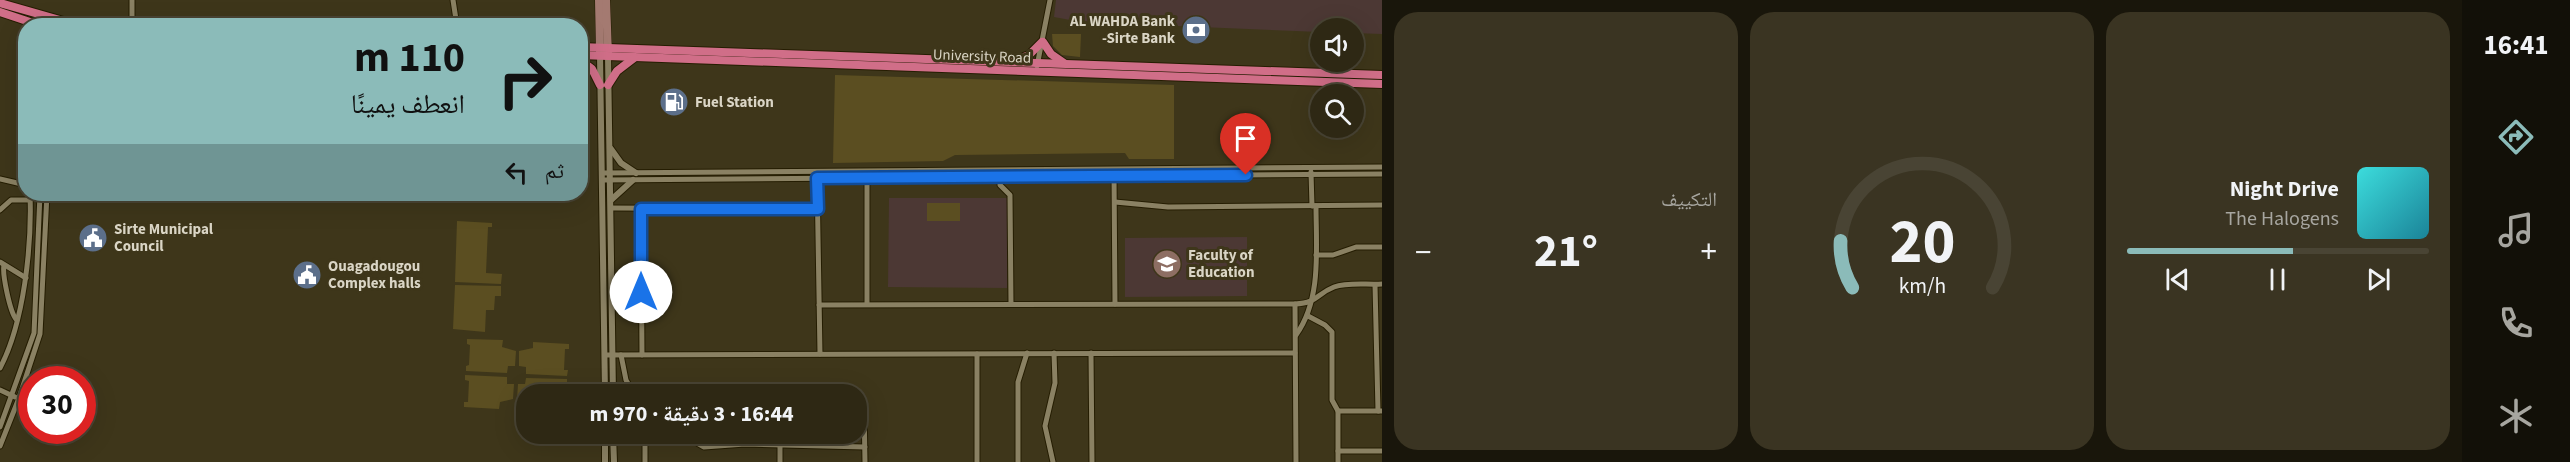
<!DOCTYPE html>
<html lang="ar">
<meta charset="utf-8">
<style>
body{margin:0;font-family:"Source Sans 3","Noto Naskh Arabic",sans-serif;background:#3a3422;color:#f1f3f6;direction:rtl;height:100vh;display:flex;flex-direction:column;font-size:22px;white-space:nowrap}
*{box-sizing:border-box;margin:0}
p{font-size:20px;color:#a7a6a0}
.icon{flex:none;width:33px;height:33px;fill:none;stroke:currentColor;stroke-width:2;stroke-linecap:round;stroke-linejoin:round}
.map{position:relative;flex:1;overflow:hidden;direction:ltr}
.details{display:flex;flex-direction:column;gap:12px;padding:12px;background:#19160b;width:1080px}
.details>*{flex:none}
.guide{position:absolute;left:18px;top:18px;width:570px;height:183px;border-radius:24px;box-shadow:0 6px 24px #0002,0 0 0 2px #494434;direction:rtl;background:#8bbbb9;color:#111;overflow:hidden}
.tools{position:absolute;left:1310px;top:18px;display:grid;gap:12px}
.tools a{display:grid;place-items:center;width:54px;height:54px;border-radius:50%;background:#2e2814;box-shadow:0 6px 24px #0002,0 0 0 2px #494434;font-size:30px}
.speed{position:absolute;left:18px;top:366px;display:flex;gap:12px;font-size:30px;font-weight:700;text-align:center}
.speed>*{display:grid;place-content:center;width:78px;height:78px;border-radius:50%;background:#2e2814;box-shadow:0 6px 24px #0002,0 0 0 2px #494434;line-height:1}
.speed .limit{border:9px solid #d22;background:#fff;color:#111}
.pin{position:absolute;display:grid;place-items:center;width:51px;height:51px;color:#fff;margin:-62px -26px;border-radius:50% 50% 50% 0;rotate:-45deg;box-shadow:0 0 6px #0007}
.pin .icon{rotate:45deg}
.me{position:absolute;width:66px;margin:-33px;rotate:0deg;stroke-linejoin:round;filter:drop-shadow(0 0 4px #0008)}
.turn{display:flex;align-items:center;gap:21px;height:126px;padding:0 24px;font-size:27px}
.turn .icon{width:78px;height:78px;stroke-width:2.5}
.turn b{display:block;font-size:42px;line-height:51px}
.then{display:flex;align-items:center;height:57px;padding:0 24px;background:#0003;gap:12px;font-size:22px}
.big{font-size:45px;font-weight:700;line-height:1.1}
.details .tile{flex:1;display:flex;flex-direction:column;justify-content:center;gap:9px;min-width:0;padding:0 21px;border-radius:24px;background:#3a3422}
.details .dial{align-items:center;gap:0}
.dial svg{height:156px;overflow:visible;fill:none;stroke:#494434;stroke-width:7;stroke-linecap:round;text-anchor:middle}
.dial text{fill:#f1f3f6;stroke:none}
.song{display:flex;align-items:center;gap:18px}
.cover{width:72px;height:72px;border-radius:9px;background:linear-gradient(135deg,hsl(180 70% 55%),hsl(190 70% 35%))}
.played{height:6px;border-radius:3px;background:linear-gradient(90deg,#8bbbb9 55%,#494434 55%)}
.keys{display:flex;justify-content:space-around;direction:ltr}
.heat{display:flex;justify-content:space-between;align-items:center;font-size:33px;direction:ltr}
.details .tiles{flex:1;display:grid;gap:12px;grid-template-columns:repeat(3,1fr)}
.trip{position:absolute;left:516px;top:384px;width:351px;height:60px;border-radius:24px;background:#2e2814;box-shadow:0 6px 24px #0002,0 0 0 2px #494434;font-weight:700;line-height:60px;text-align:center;direction:rtl}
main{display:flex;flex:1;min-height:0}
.tab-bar{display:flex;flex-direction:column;width:108px;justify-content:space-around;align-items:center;background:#121008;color:#a7a6a0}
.tab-bar .icon{width:42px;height:42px}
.tab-bar .on{color:#8bbbb9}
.tab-bar b{font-size:27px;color:#f1f3f6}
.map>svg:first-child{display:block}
</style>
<main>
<nav class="tab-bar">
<b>16:41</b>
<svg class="icon on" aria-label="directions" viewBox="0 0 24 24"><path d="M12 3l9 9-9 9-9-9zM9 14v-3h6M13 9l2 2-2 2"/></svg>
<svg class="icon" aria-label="music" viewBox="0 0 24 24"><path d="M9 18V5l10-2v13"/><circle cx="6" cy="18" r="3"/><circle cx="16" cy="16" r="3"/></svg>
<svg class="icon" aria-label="phone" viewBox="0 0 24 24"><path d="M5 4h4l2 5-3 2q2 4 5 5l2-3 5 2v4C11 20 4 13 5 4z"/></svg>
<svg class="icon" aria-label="climate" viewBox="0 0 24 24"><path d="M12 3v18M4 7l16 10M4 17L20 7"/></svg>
</nav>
<section class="details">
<div class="tiles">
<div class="tile">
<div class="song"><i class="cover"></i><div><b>Night Drive</b><p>The Halogens</p></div></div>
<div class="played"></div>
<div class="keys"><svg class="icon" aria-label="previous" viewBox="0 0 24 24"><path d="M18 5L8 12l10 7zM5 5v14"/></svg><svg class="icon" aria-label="pause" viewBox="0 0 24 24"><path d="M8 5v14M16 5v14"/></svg><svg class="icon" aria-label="next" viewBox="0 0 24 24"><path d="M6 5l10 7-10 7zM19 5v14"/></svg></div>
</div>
<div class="tile dial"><svg viewBox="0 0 100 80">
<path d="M14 69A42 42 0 1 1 86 69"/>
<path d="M14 69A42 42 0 0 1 8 45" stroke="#8bbbb9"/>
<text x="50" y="56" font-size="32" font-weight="700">20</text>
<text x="50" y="72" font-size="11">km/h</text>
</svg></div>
<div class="tile"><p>التكييف</p>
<div class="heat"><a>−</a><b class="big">21°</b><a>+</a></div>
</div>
</div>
</section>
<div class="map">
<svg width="1382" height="462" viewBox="0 0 1382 462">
<rect width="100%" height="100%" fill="#3e361a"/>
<g fill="#4c3834">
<polygon points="1056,0 1382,0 1382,34 1353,33 1353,28 1320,28 1320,32 1081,22 1054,17"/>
<polygon points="889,198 1008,198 1007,288 888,287"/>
<polygon points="1247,237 1247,296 1125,297 1125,238"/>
</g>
<g fill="#5b4e21">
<polygon points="1052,34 1081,34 1080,57 1062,55 1053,46"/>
<polygon points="835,75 1174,85 1174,159 1129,159 1125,153 955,155 943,161 833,163"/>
<rect x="927" y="203" width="33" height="18"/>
<polygon points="457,221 492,223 492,227 488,227 486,273 502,274 501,284 455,282"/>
<polygon points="455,285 501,286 501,296 495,296 494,310 486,310 485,332 453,329"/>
<polygon points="467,339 503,340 502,347 516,351 515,366 508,366 507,373 466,371 466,366 469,365 470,345 467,344"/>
<polygon points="533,342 569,344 569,349 565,349 564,370 568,370 567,376 526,374 526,367 519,366 519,351 533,348"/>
<polygon points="465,375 507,377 507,384 514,384 513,399 500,402 499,409 464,407 464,402 468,402 469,381 465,380"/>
<polygon points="526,378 567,379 567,385 563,385 563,394 526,394 526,403 523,403 523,399 517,399 518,384 525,384"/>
</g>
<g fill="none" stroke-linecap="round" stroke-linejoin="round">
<g stroke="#251d02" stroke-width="7">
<g id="minor">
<polyline points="453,0 457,26"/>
<polyline points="47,26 47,18"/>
<polyline points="132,26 132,0"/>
<polyline points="1037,66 1050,0"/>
<polyline points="1311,172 1312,206"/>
<polyline points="603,173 1382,167"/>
<polyline points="1114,174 1115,304"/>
<polyline points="1000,175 1000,185 1010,195 1011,304"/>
<polyline points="817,176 820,354"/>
<polyline points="867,177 867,304"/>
<polyline points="0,179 26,185"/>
<polyline points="603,180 1382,174"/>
<polyline points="1115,202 1168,207 1382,205"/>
<polyline points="611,208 818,209"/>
<polyline points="641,209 642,355"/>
<polyline points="0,210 11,200 30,200"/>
<polyline points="1316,255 1333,255 1356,247 1382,247"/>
<polyline points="0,262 26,278"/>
<path d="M4,265C2,274 10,312 16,319"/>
<polyline points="1375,285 1378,411"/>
<polyline points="1295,304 1296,462"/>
<path d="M819,305L1295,304C1318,303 1316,294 1334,287C1348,282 1367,285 1382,284"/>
<polyline points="1308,316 1325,325 1332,332 1332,400 1338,411 1338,462"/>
<path d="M1296,335C1322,299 1316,248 1316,206"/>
<polyline points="1091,353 1092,462"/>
<polyline points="977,354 977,462"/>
<polyline points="605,355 1295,353"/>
<polyline points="621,355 626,380 634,394"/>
<path d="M0,368C24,323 32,245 30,194"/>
<polyline points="0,390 15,397"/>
<polyline points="856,402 864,406 865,462"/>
<polyline points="1338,411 1382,411"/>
<polyline points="0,427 34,333 40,194"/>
<polyline points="645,434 645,462"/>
<polyline points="696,434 697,443 704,447 745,444 865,447"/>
<polyline points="724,434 725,445"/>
<polyline points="0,446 19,398 40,334 47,194"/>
<polyline points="1338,451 1382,451"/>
<polyline points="780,462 780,434"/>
<polyline points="1018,462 1018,382 1027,353"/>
<polyline points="1053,462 1045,426 1055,383 1054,353"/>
</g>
</g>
<g stroke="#251d02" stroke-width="8">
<g id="tertiary">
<polyline points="600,56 605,394"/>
<polyline points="608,56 613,394"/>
<polyline points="611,149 621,163 636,173"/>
<polyline points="611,200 633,180"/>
<polyline points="605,434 605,462"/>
<polyline points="613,434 614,462"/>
</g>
</g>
<g stroke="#251d02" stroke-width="9">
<g id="secondary">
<polyline points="599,0 600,52"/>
<polyline points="606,0 608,54"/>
</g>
</g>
<g stroke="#251d02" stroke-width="10">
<g id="trunk">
<polyline points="0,3 81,26"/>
<polyline points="0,12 42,26"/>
<polyline points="1043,42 1051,54 1064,63"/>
<polyline points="580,47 1382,75"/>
<polyline points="580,55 1382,84"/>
<polyline points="580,60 592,69 600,85"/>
<polyline points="1016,60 1029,55 1042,42"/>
<polyline points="608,85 617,71 634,58"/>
</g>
</g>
<use href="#minor" stroke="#8a8163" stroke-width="5"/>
<use href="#tertiary" stroke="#8a8163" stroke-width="6"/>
<use href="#secondary" stroke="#a47a71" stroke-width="8"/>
<use href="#trunk" stroke="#d06e88" stroke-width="8"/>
</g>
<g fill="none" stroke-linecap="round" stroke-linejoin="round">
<g stroke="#114b97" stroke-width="15">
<polyline id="route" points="641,292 641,209 818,209 817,178 1246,175"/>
</g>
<use href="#route" stroke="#1a73e8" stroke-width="10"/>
</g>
<defs>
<g id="bank-disc" transform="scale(1.5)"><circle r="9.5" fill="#5c6f8a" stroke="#3e361a"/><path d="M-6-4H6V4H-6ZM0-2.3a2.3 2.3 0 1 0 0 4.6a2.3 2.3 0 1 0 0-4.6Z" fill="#fff"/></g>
<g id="fuel-disc" transform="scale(1.5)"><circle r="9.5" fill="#5c6f8a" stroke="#3e361a"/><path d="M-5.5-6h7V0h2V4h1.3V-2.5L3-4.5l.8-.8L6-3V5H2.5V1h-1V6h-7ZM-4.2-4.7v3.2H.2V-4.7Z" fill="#fff"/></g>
<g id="civic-disc" transform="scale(1.5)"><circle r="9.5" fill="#5c6f8a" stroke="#3e361a"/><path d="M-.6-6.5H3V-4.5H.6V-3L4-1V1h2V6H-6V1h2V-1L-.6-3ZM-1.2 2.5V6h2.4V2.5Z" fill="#fff"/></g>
<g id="university-disc" transform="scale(1.5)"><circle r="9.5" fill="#8d6e63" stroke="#3e361a"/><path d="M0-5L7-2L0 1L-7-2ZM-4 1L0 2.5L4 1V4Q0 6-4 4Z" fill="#fff"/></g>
</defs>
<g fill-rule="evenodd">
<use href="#bank-disc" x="1196" y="30"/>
<use href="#fuel-disc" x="674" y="102"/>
<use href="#civic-disc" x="93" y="238"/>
<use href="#university-disc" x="1167" y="264"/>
<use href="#civic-disc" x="307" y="275"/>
</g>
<g text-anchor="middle" stroke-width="6" stroke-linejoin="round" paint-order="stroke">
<g font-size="15" font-weight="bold" fill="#dad5c5" stroke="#3e361a" text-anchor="start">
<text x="1175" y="26" text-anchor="end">AL WAHDA Bank<tspan x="1175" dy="17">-Sirte Bank</tspan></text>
<text x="695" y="107">Fuel Station</text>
<text x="114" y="234">Sirte Municipal<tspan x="114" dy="17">Council</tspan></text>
<text x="1188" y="260">Faculty of<tspan x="1188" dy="17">Education</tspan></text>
<text x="328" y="271">Ouagadougou<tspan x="328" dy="17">Complex halls</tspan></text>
</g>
<g font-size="15" fill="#dad5c5" stroke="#3e361a">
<text transform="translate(982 56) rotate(2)" y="5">University Road</text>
</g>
</g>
</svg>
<div class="tools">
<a><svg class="icon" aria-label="sound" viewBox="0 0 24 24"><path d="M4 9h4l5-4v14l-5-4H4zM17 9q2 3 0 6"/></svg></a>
<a><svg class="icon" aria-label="search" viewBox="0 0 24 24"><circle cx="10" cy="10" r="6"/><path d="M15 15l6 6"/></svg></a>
</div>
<div class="speed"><div class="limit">30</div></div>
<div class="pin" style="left:1246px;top:175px;background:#d93025"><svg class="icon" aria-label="arrive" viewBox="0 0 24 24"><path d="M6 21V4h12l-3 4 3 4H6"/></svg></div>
<svg class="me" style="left:641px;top:292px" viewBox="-20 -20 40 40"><circle r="19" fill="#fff"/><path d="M0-13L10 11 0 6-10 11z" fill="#1a73e8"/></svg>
<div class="trip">16:44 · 3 دقيقة · 970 m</div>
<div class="guide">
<div class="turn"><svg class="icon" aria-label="right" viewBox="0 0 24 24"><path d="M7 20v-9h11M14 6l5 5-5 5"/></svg><div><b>110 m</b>انعطف يمينًا</div></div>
<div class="then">ثم<svg class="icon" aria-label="left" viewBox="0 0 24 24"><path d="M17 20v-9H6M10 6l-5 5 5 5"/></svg></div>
</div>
</div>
</main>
